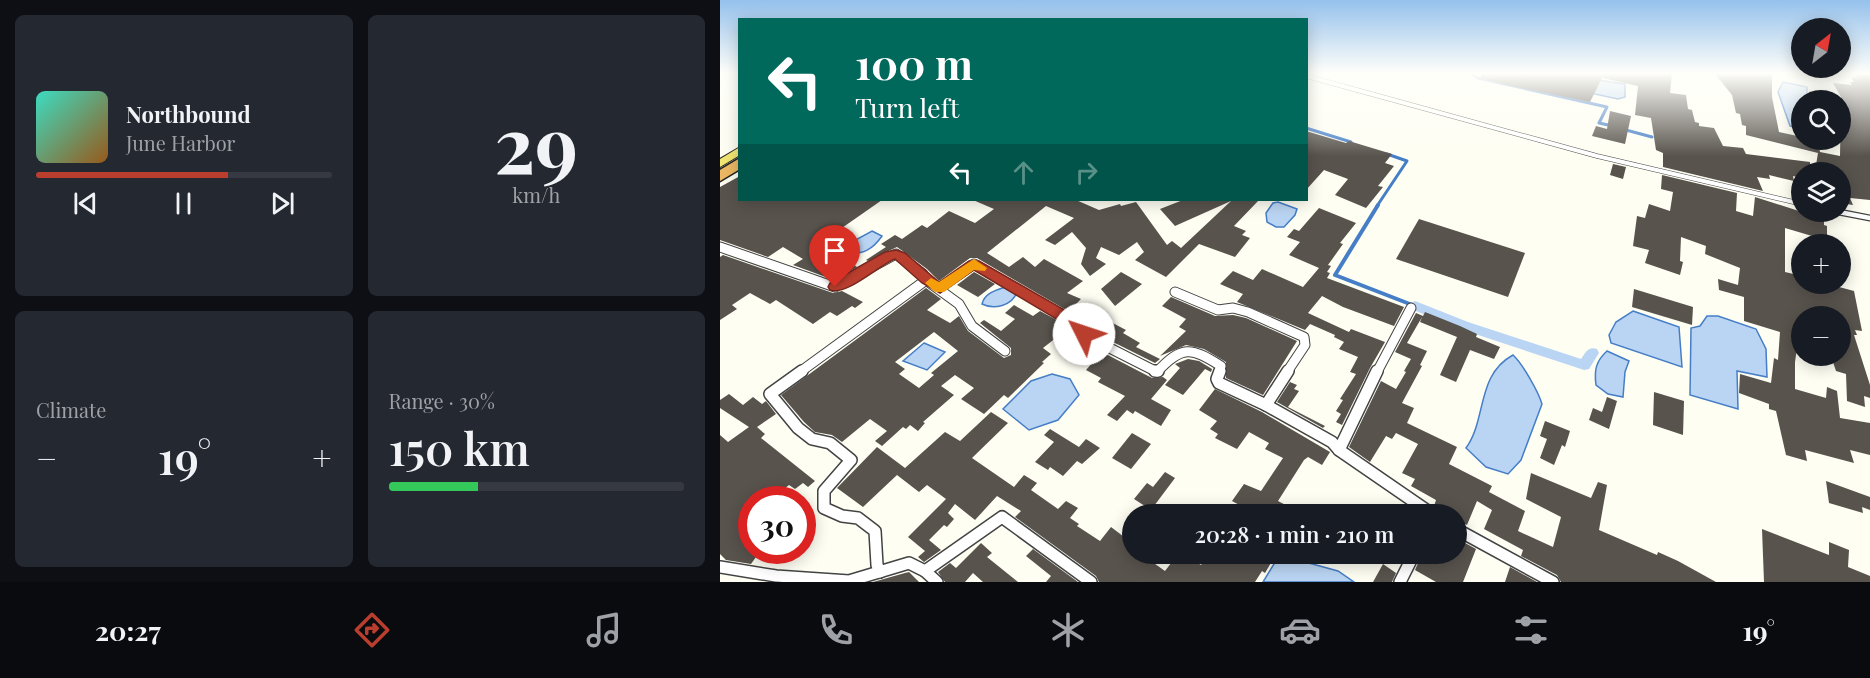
<!DOCTYPE html>
<meta charset="utf-8">
<style>
body{margin:0;font-family:"Playfair Display",serif;background:#242831;color:#f1f3f6;height:100vh;display:flex;flex-direction:column;font-size:22px;white-space:nowrap}
*{box-sizing:border-box;margin:0}
p{font-size:20px;color:#9ea1a6}
.icon{flex:none;width:33px;height:33px;fill:none;stroke:currentColor;stroke-width:2;stroke-linecap:round;stroke-linejoin:round}
.map{position:relative;flex:1;overflow:hidden}
.panel{display:flex;flex-direction:column;gap:15px;padding:15px;background:#0d0f14;width:720px}
.panel>*{flex:none}
.hud{position:absolute;left:18px;top:18px;width:570px;height:183px;border-radius:0px;box-shadow:0 3px 15px #0003;background:#00695c;color:#fff;overflow:hidden}
.needle{width:39px;rotate:31deg}
.controls{position:absolute;left:1071px;top:18px;display:grid;gap:12px}
.controls a{display:grid;place-items:center;width:60px;height:60px;border-radius:50%;background:#171b24;box-shadow:0 3px 15px #0003;font-size:30px}
.speed{position:absolute;left:18px;top:486px;display:flex;gap:12px;font-size:30px;font-weight:700;text-align:center}
.speed>*{display:grid;place-content:center;width:78px;height:78px;border-radius:50%;background:#171b24;box-shadow:0 3px 15px #0003;line-height:1}
.speed .limit{border:9px solid #d22;background:#fff;color:#111}
.pin{position:absolute;display:grid;place-items:center;width:51px;height:51px;color:#fff;margin:-62px -26px;border-radius:50% 50% 50% 0;rotate:-45deg;box-shadow:0 0 6px #0007}
.pin .icon{rotate:45deg}
.me{position:absolute;width:66px;margin:-33px;rotate:311deg;stroke-linejoin:round;filter:drop-shadow(0 0 4px #0008)}
.turn{display:flex;align-items:center;gap:21px;height:126px;padding:0 18px;font-size:27px}
.turn .icon{width:78px;height:78px;stroke-width:2.5}
.turn b{display:block;font-size:42px;line-height:51px}
.lanes{display:flex;align-items:center;height:57px;padding:0 18px;background:#0003;justify-content:center;gap:30px;direction:ltr}
.lanes .off{opacity:.35}
.big{font-size:45px;font-weight:600;line-height:1.1}
.panel .card{flex:1;display:flex;flex-direction:column;justify-content:center;gap:9px;min-width:0;padding:0 21px;border-radius:9px;background:#242831}
.panel .dial{align-items:center;gap:0}
.dial b{font-size:78px;line-height:1}
.song{display:flex;align-items:center;gap:18px}
.cover{width:72px;height:72px;border-radius:9px;background:linear-gradient(135deg,hsl(170 70% 55%),hsl(30 70% 35%))}
.played{height:6px;border-radius:3px;background:linear-gradient(90deg,#b93e2e 65%,#363941 65%)}
.keys{display:flex;justify-content:space-around;direction:ltr}
.heat{display:flex;justify-content:space-between;align-items:center;font-size:33px;direction:ltr}
.charge{height:9px;border-radius:4px;background:linear-gradient(90deg,#34c759 30%,#363941 0)}
.panel .tiles{flex:1;display:grid;gap:15px;grid-template-columns:repeat(2,1fr)}
.trip{position:absolute;left:402px;top:504px;width:345px;height:60px;border-radius:30px;background:#171b24;box-shadow:0 3px 15px #0003;font-weight:600;line-height:60px;text-align:center}
.dock{display:flex;height:96px;justify-content:space-around;align-items:center;background:#090b0e;color:#9ea1a6}
.dock .icon{width:42px;height:42px}
.dock .selected{color:#b93e2e}
.dock b{font-size:27px;color:#f1f3f6}
main{display:flex;flex:1;min-height:0}
.map>svg:first-child{display:block}
</style>
<main>
<section class="panel">
<div class="tiles">
<div class="card">
<div class="song"><i class="cover"></i><div><b>Northbound</b><p>June Harbor</p></div></div>
<div class="played"></div>
<div class="keys"><svg class="icon" aria-label="previous" viewBox="0 0 24 24"><path d="M18 5L8 12l10 7zM5 5v14"/></svg><svg class="icon" aria-label="pause" viewBox="0 0 24 24"><path d="M8 5v14M16 5v14"/></svg><svg class="icon" aria-label="next" viewBox="0 0 24 24"><path d="M6 5l10 7-10 7zM19 5v14"/></svg></div>
</div>
<div class="card dial"><b>29</b><p>km/h</p></div>
<div class="card"><p>Climate</p>
<div class="heat"><a>−</a><b class="big">19°</b><a>+</a></div>
</div>
<div class="card"><p>Range · 30%</p><b class="big">150 km</b><div class="charge"></div></div>
</div>
</section>
<div class="map">
<svg width="1150" height="582" viewBox="0 0 1150 582">
<rect width="100%" height="100%" fill="#fefef3"/>
<g fill="#bad5f3" stroke="#457ec7" stroke-width="1.5">
<polygon points="871,79 905,84 905,97 898,99 870,93"/>
<polygon points="1063,82 1087,87 1087,100 1082,100 1081,130 1070,126 1058,92"/>
<polygon points="558,202 577,209 575,215 564,227 556,227 547,222 546,213 553,203"/>
<path d="M152,231L162,236C153,249 143,255 127,253L130,243Z"/>
<path d="M288,286L297,292C292,306 274,310 262,304C265,292 278,290 288,286Z"/>
<polygon points="913,311 959,327 962,367 891,343 889,335 896,322"/>
<polygon points="987,316 998,316 1036,329 1046,349 1047,377 1017,371 1018,409 970,395 971,328 980,326"/>
<polygon points="204,343 225,352 207,370 183,361"/>
<path d="M887,351L909,361L905,372L903,397L888,394L876,385C874,370 876,361 887,351Z"/>
<path d="M793,355C802,363 818,391 822,404L801,460L788,474L766,467L746,448C767,419 756,375 793,355Z"/>
<polygon points="332,374 350,379 359,395 338,420 309,430 283,409 311,381"/>
<polygon points="577,554 589,563 618,571 634,582 543,582 557,559 565,560"/>
</g>
<g fill="none" stroke-linecap="round" stroke-linejoin="round">
<g stroke="#457ec7" stroke-width="3">
<polyline points="752,74 758,78 887,107 879,123 893,126"/>
<polyline points="586,128 631,142"/>
<polyline points="906,130 932,137"/>
<polyline points="657,206 687,161 667,154"/>
</g>
<polyline stroke="#457ec7" stroke-width="4" points="658,205 615,275 695,306"/>
<path fill="#bad5f3" fill-rule="evenodd" d="M695,301L748,322L861,359C866,352 868,346 877,349L879,353L869,369L864,370L740,329L691,309L689,306L691,303Z"/>
</g>
<g fill="#58534d" fill-rule="evenodd">
<polygon points="761,74 952,74 950,93 966,95 968,109 972,110 975,122 979,123 979,126 994,128 1003,146 1023,148 1026,154 1090,162 1090,172 1080,172 1081,178 1073,176 1074,181 1049,175 1050,179 1037,177 1043,191 943,167 943,153 936,150 931,118 915,115 918,86 883,78 883,76 870,102 787,85 761,78"/>
<polygon points="995,74 1052,74 1052,97 1059,132 1082,137 1082,140 1098,140 1100,152 1120,156 1121,97 1113,83 1132,85 1130,82 1134,82 1131,77 1137,78 1135,74 1150,75 1150,200 1130,198 1133,205 1120,203 1120,172 1108,172 1107,167 1096,165 1098,153 1026,135 1026,126 1022,125 1020,114 1016,113 1012,95"/>
<polygon points="1089,91 1115,96 1115,100 1090,100"/>
<polygon points="890,111 911,116 905,144 872,136 876,126 887,129"/>
<polygon points="586,131 626,143 629,141 672,154 665,163 674,166 658,186 663,187 646,208 615,195 628,179 604,170 586,190"/>
<polygon points="893,164 906,167 903,179 890,175"/>
<polygon points="942,175 1017,193 1016,211 1033,216 1035,197 1082,212 1104,215 1104,225 1107,226 1107,244 1092,241 1092,236 1065,228 1065,272 1082,276 1082,284 1108,284 1134,291 1142,331 1135,330 1137,335 1134,335 1150,385 1150,398 1144,396 1145,407 1127,401 1126,374 1116,371 1111,356 1120,356 1120,316 1082,316 1082,335 1079,334 1075,362 1075,389 1106,398 1107,387 1117,391 1120,418 1150,423 1150,455 1130,450 1134,463 1085,450 1087,461 1066,455 1056,411 1049,409 1049,404 1019,393 1020,374 1051,383 1054,358 1058,360 1060,332 1024,321 1024,297 999,290 998,279 1018,285 1020,268 985,254 986,246 961,237 960,261 963,262 960,275 925,263 929,250 913,246 917,216 925,218 929,204 950,211 953,192 941,189"/>
<polygon points="20,176 20,200 162,200 119,230 123,233 93,254 114,266 124,259 137,267 114,280 73,265 83,259 63,247 48,257 0,240 0,187"/>
<polygon points="253,200 356,200 379,210 400,204 401,206 416,202 447,245 452,241 461,248 511,201 455,226 440,209 463,200 539,200 514,226 526,231 522,235 530,238 515,257 479,244 446,277 415,260 424,252 417,242 399,255 381,247 376,258 386,264 370,276 361,264 366,248 352,232 335,245 325,240 354,218 326,206 267,253 289,267 303,257 315,267 324,259 363,281 347,293 361,299 356,304 380,321 383,318 406,330 403,333 420,343 416,347 440,359 435,363 393,342 377,331 375,333 368,330 353,314 257,258 250,258 219,281 207,269 177,247 148,261 146,260 166,247 161,244 175,235 182,239 202,225 207,228 229,211 255,223 274,209"/>
<polygon points="599,208 636,223 620,243 623,244 608,265 611,266 607,272 610,273 607,278 684,307 674,326 623,307 602,296 588,313 629,332 631,329 665,342 650,368 622,425 616,422 621,414 616,411 623,400 620,399 636,374 630,372 638,357 619,349 624,342 614,337 615,335 590,324 585,330 517,302 523,294 500,284 513,271 533,280 542,269 583,287 599,268 569,255 580,242 567,237 574,229 579,231"/>
<polygon points="699,219 805,253 788,297 676,259"/>
<polygon points="3,255 113,293 122,291 143,302 135,308 132,306 117,316 110,312 93,324 56,300 50,304 30,293 12,305 17,309 0,320 0,257"/>
<polygon points="254,272 275,284 258,297 237,285"/>
<polygon points="401,272 422,284 395,306 381,289"/>
<path d="M206,288L221,299L207,310L230,323L239,316L248,331L284,358L291,355V348L260,323L264,320L281,331L295,319L285,313L294,305L313,316L320,311L346,325L355,335L347,342L337,337L323,348L331,354L322,362L324,363L288,398L284,395L264,414L241,399L254,388L235,375L221,386L234,395L203,422L205,423L198,431L190,425L186,429L183,427L162,446L155,441L167,431L150,419L122,442L112,435L95,432L84,422L61,395ZM214,332L238,351L211,373L214,375L199,388L179,374L185,369L175,362Z"/>
<polygon points="914,289 973,307 972,325 912,307"/>
<polygon points="451,297 495,316 513,315 526,318 577,341 543,395 506,378 506,362 484,349 466,345 440,356 466,331 459,327 466,319 442,306"/>
<polygon points="705,312 740,326 757,334 756,337 780,347 774,359 750,350 736,382 720,375 737,337 700,322 702,317 687,343 707,351 700,365 702,366 682,403 694,408 687,423 737,447 729,464 772,486 769,492 805,511 798,531 833,547 841,517 806,499 811,473 871,498 878,482 887,485 879,530 937,555 938,552 958,561 996,582 841,582 837,575 801,556 803,550 764,529 772,510 757,501 747,525 736,519 736,514 720,512 714,506 716,500 691,486 695,479 682,473 698,444 676,433 672,439 666,436 650,462 629,447 661,381 676,389 686,372 684,371 691,359 675,352 696,313 703,316"/>
<polygon points="382,352 432,378 443,377 447,380 431,399 451,410 441,426 415,411 413,414 407,410 397,421 387,415 405,396 378,382 381,378 366,370"/>
<polygon points="468,359 479,361 492,369 491,372 485,369 463,395 445,385 460,368 455,364"/>
<polygon points="570,382 577,385 574,389 579,391 568,407 605,426 603,428 557,402"/>
<polygon points="495,389 542,412 610,452 602,465 588,457 584,460 558,501 583,514 518,514 523,507 512,501 524,484 541,491 563,458 545,449 549,443 529,432 517,449 495,438 498,434 490,429 497,421 479,410"/>
<polygon points="934,392 964,401 963,435 933,425"/>
<polygon points="9,394 23,405 33,397 42,404 46,401 56,414 37,427 45,434 41,438 95,481 88,487 83,483 75,489 69,485 50,500 32,500 32,550 41,550 31,564 6,560 0,554 0,435 8,442 29,427 0,408 0,400"/>
<polygon points="887,397 897,401 889,429 869,420 873,408 882,412"/>
<polygon points="271,412 288,423 252,458 294,487 304,475 317,483 311,490 338,509 346,501 358,508 350,518 359,524 357,526 380,541 391,527 412,543 412,554 421,554 445,571 458,554 463,554 481,565 489,554 556,554 545,573 542,571 535,582 379,582 376,576 295,517 301,511 277,496 255,520 235,504 228,513 234,519 227,527 224,525 209,540 221,550 204,562 198,557 205,551 188,537 226,499 207,485 199,492 177,475 143,507 117,488 157,447 185,468 225,432 240,441"/>
<polygon points="825,421 850,431 845,447 842,445 834,465 820,458 827,439 820,436"/>
<polygon points="330,429 359,447 366,439 380,448 362,464 357,461 343,476 330,467 328,470 315,462 334,442 324,435"/>
<polygon points="412,433 431,444 411,469 392,458"/>
<polygon points="445,472 455,478 431,510 414,499 427,483 433,487"/>
<polygon points="1106,481 1150,497 1150,510 1142,507 1143,513 1109,503"/>
<polygon points="1042,529 1109,555 1109,542 1129,550 1128,567 1150,576 1150,582 1044,582"/>
<polygon points="736,538 756,549 743,582 716,582 695,570 702,554 736,554"/>
<polygon points="261,543 272,553 267,557 298,582 263,582 253,573 245,582 225,582 218,572 230,563 236,568"/>
<polygon points="313,549 358,582 326,582 331,576 306,556"/>
<polygon points="663,564 676,573 672,582 653,582"/>
<polygon points="790,567 817,582 785,582"/>
<polygon points="189,572 199,582 153,582 185,573"/>
</g>
<g fill="none" stroke-linecap="round" stroke-linejoin="round">
<g stroke="#434343" stroke-width="5">
<polyline id="lane-far1" points="586,76 877,156 1082,204"/>
</g>
<g stroke="#434343" stroke-width="7">
<polyline id="lane" points="1119,212 1150,218"/>
</g>
<g stroke="#434343" stroke-width="11">
<g id="street-far1">
<polyline points="0,247 115,287 176,254 203,274 206,280 80,372"/>
<polyline points="206,280 239,304 252,326 285,351"/>
<path d="M220,288L254,264L350,320L364,335L437,372C462,345 471,347 501,366L499,372"/>
<polyline points="455,292 498,310 513,308 528,312 584,337 585,345 567,372"/>
<polyline points="657,372 691,308"/>
</g>
</g>
<g stroke="#434343" stroke-width="14">
<g id="street">
<polyline points="82,371 50,394 78,428 92,439 110,443 131,460 104,491 104,508 122,516 138,518 155,531 157,565 160,572"/>
<polyline points="435,371 438,371"/>
<polyline points="500,371 497,379 499,383 546,405 612,442 619,450"/>
<polyline points="657,371 619,450 712,514"/>
<polyline points="546,405 568,371"/>
<polyline points="736,529 833,582"/>
<polyline points="0,567 56,576 129,581 189,563 205,571 282,517 371,582"/>
<polyline points="205,571 217,582"/>
<polyline points="680,582 694,554"/>
</g>
</g>
<g stroke="#212121" stroke-width="2">
<polygon id="primary" points="20,147 20,155 0,167 0,159"/>
</g>
<g stroke="#212121" stroke-width="3">
<polygon id="highway" points="20,158 20,169 0,181 0,170"/>
</g>
<use href="#lane-far1" stroke="#fff" stroke-width="4"/>
<use href="#lane" stroke="#fff" stroke-width="4.5"/>
<use href="#street-far1" stroke="#fff" stroke-width="9"/>
<use href="#street" stroke="#fff" stroke-width="11"/>
<use href="#primary" fill="#f1e671" fill-rule="evenodd"/>
<use href="#highway" fill="#ecb863" fill-rule="evenodd"/>
</g>
<linearGradient id="sky" x2="0" y2="1"><stop stop-color="#95c1ec"/><stop offset="0.47" stop-color="#fffffa"/><stop offset="1" stop-color="#fffffa" stop-opacity="0"/></linearGradient>
<rect width="1150" height="156" fill="url(#sky)"/>
<path fill="#b93e2e" stroke="#78281e" stroke-width="1.5" d="M176,250L185,253L219,282L249,261H259L355,316L371,334L369,339H359L345,324L254,270L220,293L202,283L175,259C159,265 127,296 110,290L108,287L110,283L165,252Z"/>
<polygon fill="#f59e0b" points="254,259 267,268 265,271 254,270 224,292 215,292 205,283 211,278 219,282"/>
</svg>
<div class="controls">
<a><svg class="needle" viewBox="-14 -14 28 28"><path d="M0-13l5 13h-10z" fill="#e53935"/><path d="M0 13l5-13h-10z" fill="#9ea1a6"/></svg></a>
<a><svg class="icon" aria-label="search" viewBox="0 0 24 24"><circle cx="10" cy="10" r="6"/><path d="M15 15l6 6"/></svg></a>
<a><svg class="icon" aria-label="layers" viewBox="0 0 24 24"><path d="M12 4l9 5-9 5-9-5zM3 14l9 5 9-5"/></svg></a>
<a>+</a>
<a>−</a>
</div>
<div class="speed"><div class="limit">30</div></div>
<div class="pin" style="left:115px;top:287px;background:#d93025"><svg class="icon" aria-label="arrive" viewBox="0 0 24 24"><path d="M6 21V4h12l-3 4 3 4H6"/></svg></div>
<svg class="me" style="left:364px;top:334px" viewBox="-20 -20 40 40"><circle r="19" fill="#fff"/><path d="M0-13L10 11 0 6-10 11z" fill="#b93e2e"/></svg>
<div class="trip">20:28 · 1 min · 210 m</div>
<div class="hud">
<div class="turn"><svg class="icon" aria-label="left" viewBox="0 0 24 24"><path d="M17 20v-9H6M10 6l-5 5 5 5"/></svg><div><b>100 m</b>Turn left</div></div>
<div class="lanes"><svg class="icon" aria-label="left" viewBox="0 0 24 24"><path d="M17 20v-9H6M10 6l-5 5 5 5"/></svg><svg class="icon off" aria-label="ahead" viewBox="0 0 24 24"><path d="M12 20V5M6 11l6-6 6 6"/></svg><svg class="icon off" aria-label="right" viewBox="0 0 24 24"><path d="M7 20v-9h11M14 6l5 5-5 5"/></svg></div>
</div>
</div>
</main>
<nav class="dock">
<b>20:27</b>
<svg class="icon selected" aria-label="directions" viewBox="0 0 24 24"><path d="M12 3l9 9-9 9-9-9zM9 14v-3h6M13 9l2 2-2 2"/></svg>
<svg class="icon" aria-label="music" viewBox="0 0 24 24"><path d="M9 18V5l10-2v13"/><circle cx="6" cy="18" r="3"/><circle cx="16" cy="16" r="3"/></svg>
<svg class="icon" aria-label="phone" viewBox="0 0 24 24"><path d="M5 4h4l2 5-3 2q2 4 5 5l2-3 5 2v4C11 20 4 13 5 4z"/></svg>
<svg class="icon" aria-label="climate" viewBox="0 0 24 24"><path d="M12 3v18M4 7l16 10M4 17L20 7"/></svg>
<svg class="icon" aria-label="car" viewBox="0 0 24 24"><path d="M5 17H2v-5l4-1 3-4h7l3 4 3 1v5h-3M9 17h6M6 11h13"/><circle cx="7" cy="17" r="2"/><circle cx="17" cy="17" r="2"/></svg>
<svg class="icon" aria-label="filters" viewBox="0 0 24 24"><path d="M4 7h16M4 17h16"/><circle cx="9" cy="7" r="2"/><circle cx="15" cy="17" r="2"/></svg>
<b>19°</b>
</nav>
